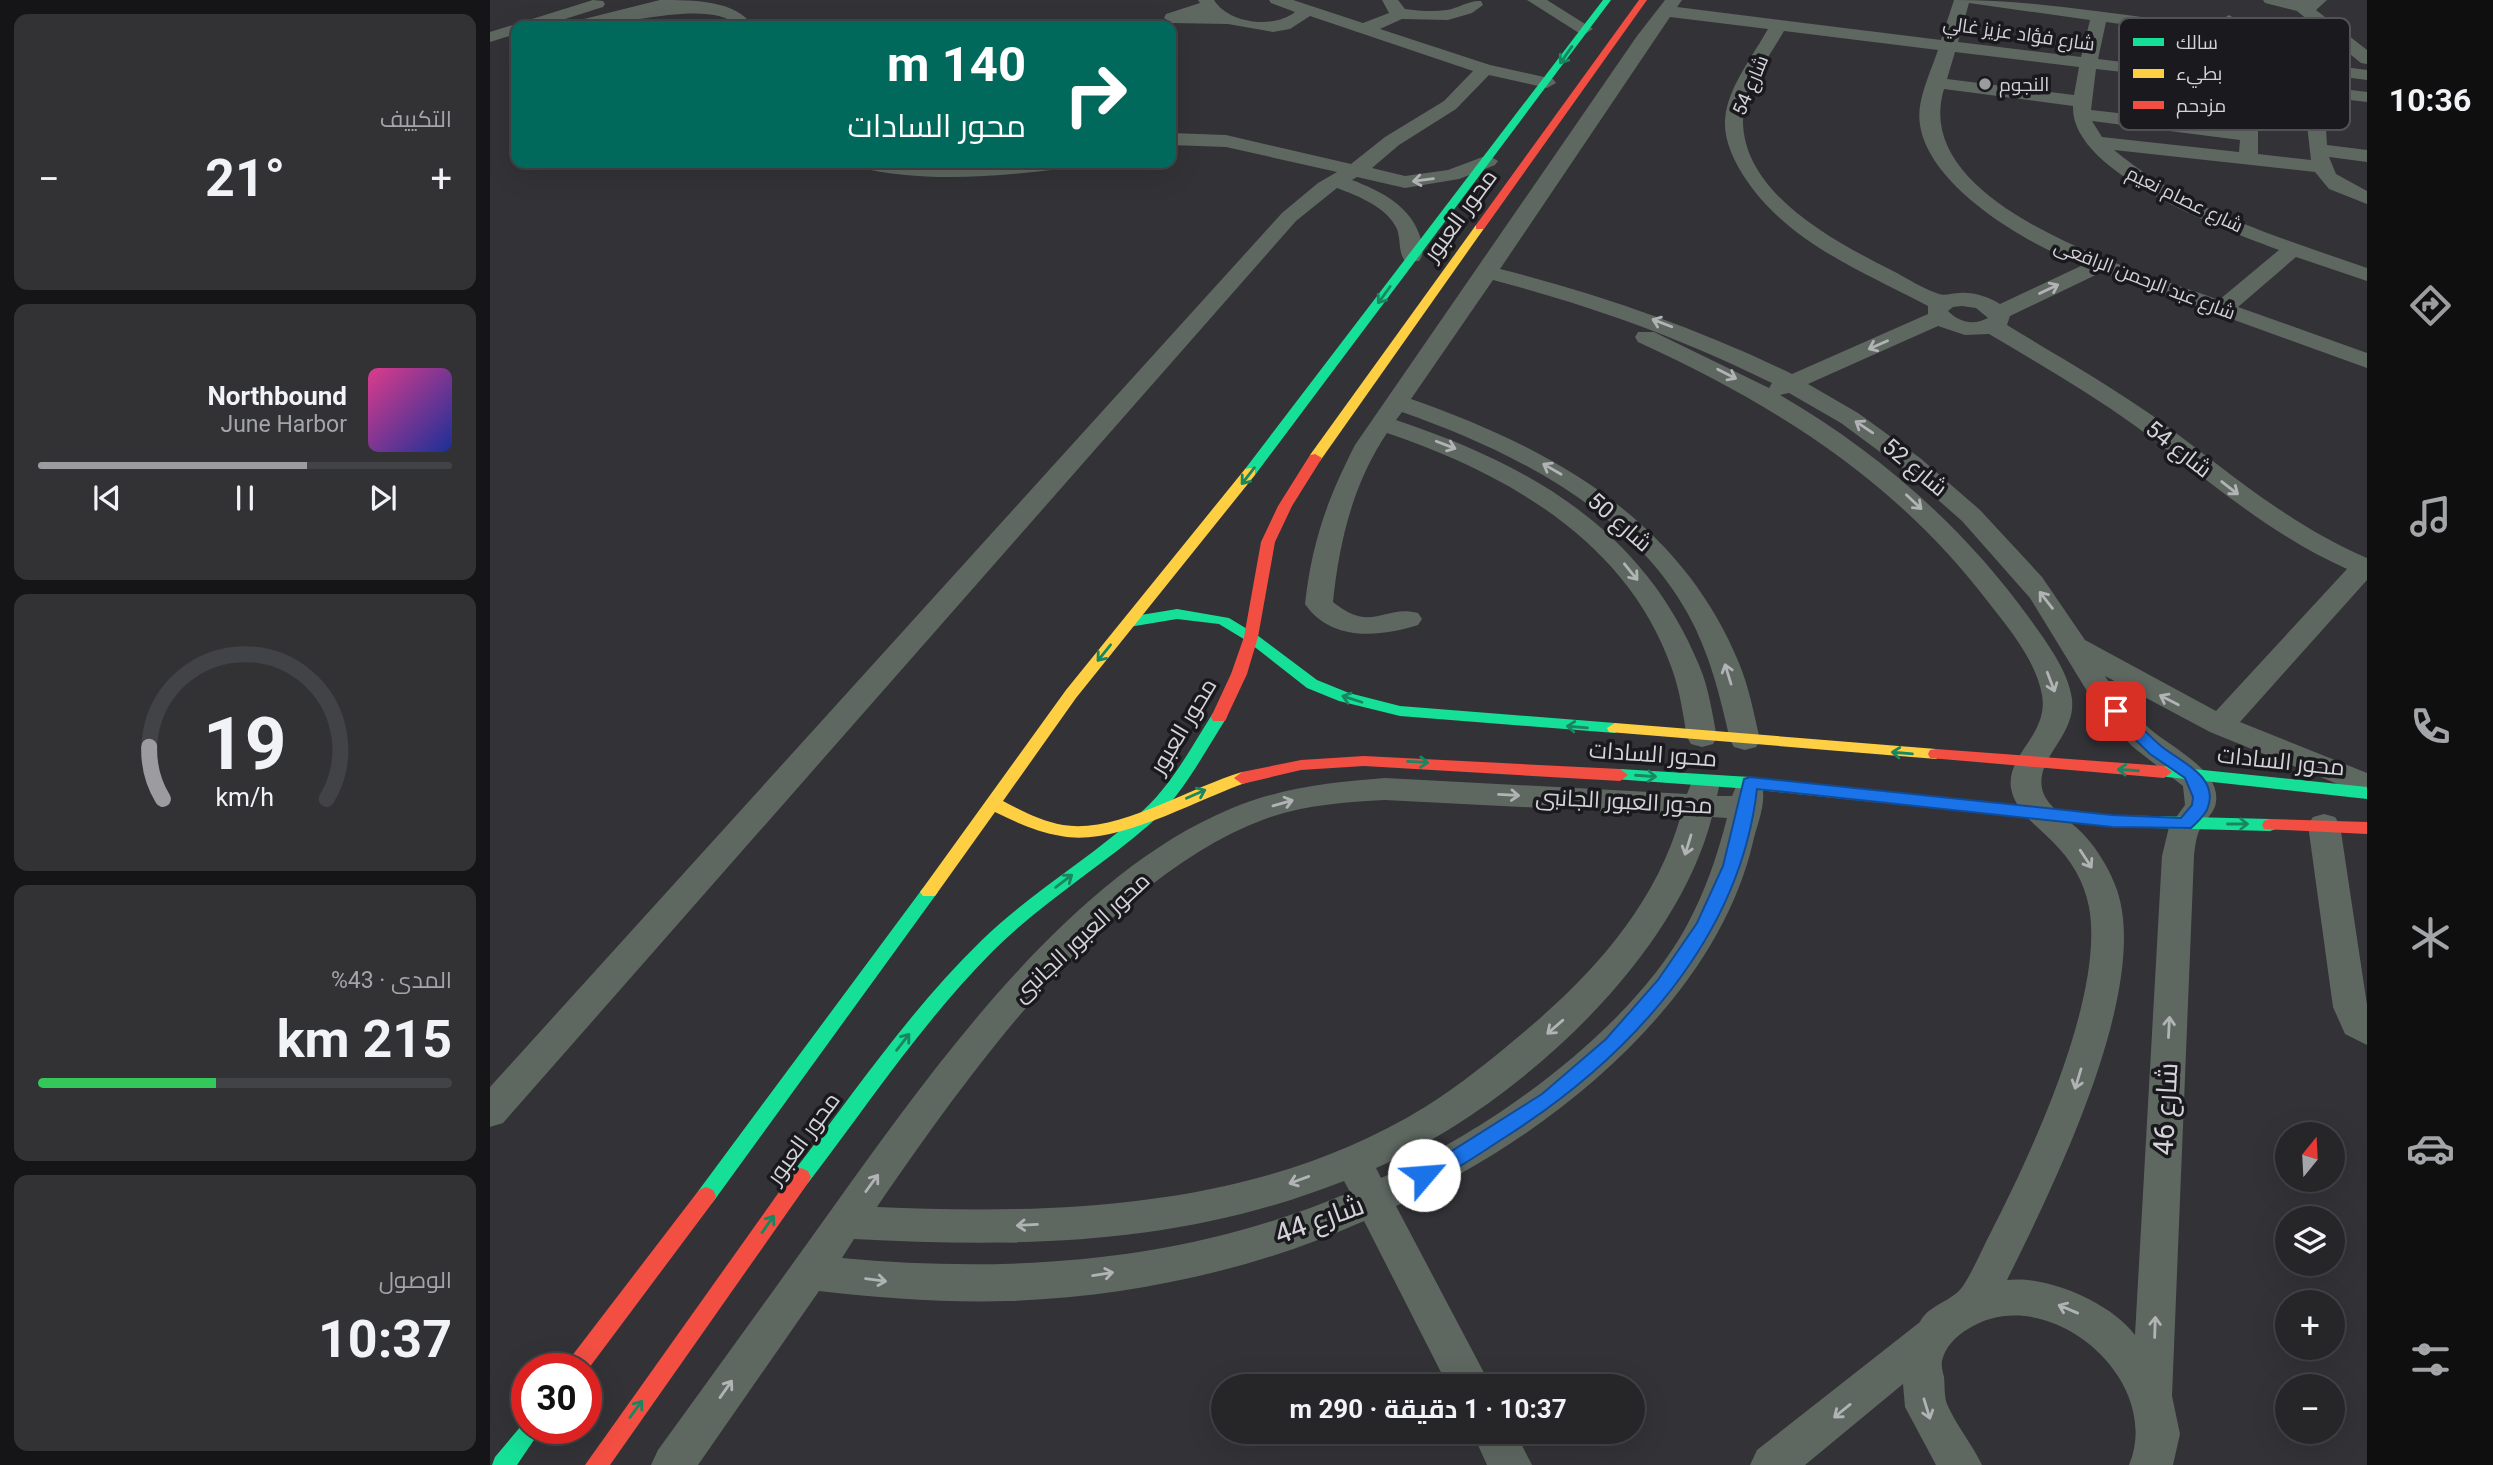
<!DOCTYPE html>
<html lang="ar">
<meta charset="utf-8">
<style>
body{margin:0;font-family:Roboto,Cairo,sans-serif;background:#323235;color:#f1f3f6;direction:rtl;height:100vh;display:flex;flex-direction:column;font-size:26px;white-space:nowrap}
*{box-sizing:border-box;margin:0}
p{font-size:23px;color:#a4a5a8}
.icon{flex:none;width:38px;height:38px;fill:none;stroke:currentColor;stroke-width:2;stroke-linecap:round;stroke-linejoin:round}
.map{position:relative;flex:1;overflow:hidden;direction:ltr}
.sheet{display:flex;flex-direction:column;gap:14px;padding:14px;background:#151517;width:490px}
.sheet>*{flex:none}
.banner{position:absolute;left:21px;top:21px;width:665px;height:147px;border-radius:14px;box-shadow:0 7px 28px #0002,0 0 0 2px #424346;direction:rtl;background:#00695c;color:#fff;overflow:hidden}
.needle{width:46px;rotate:18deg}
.fabs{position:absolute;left:1785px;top:1122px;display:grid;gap:14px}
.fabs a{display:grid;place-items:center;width:70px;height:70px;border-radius:50%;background:#262629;box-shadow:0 7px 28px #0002,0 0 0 2px #424346;font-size:35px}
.speed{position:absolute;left:21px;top:1353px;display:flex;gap:14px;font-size:35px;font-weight:700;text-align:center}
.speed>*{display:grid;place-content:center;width:91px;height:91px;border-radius:50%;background:#262629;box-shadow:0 7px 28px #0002,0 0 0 2px #424346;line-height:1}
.speed .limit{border:10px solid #d22;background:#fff;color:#111}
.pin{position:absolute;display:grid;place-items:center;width:60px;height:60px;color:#fff;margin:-30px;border-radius:14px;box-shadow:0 4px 10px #0006}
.me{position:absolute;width:77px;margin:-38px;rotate:63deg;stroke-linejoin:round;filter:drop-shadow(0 0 5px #0008)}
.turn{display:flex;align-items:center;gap:24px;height:147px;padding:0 35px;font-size:32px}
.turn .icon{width:91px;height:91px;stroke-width:2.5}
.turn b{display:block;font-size:49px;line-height:60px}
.big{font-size:52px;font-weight:700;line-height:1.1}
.sheet .tile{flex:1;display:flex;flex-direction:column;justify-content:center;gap:10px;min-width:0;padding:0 24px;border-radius:14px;background:#323235}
.sheet .dial{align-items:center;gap:0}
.dial svg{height:182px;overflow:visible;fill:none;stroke:#424346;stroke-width:7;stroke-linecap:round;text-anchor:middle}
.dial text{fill:#f1f3f6;stroke:none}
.song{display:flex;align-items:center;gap:21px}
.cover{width:84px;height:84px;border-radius:10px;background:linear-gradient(135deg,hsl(330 70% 55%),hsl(230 70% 35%))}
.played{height:7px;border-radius:4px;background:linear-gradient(90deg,#9c9ba0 65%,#424346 65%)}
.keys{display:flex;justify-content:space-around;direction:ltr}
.heat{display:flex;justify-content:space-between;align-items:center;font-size:38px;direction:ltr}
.charge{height:10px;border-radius:5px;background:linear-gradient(90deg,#34c759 43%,#424346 0)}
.trip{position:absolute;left:721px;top:1374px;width:434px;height:70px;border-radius:35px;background:#262629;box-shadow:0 7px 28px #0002,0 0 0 2px #424346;font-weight:700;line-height:70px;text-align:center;direction:rtl}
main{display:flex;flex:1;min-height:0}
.tabs{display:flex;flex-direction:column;width:126px;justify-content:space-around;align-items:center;background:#0f0f10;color:#a4a5a8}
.tabs .icon{width:49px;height:49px}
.tabs .on{color:#9c9ba0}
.tabs b{font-size:32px;color:#f1f3f6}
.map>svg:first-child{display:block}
</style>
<main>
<nav class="tabs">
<b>10:36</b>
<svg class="icon on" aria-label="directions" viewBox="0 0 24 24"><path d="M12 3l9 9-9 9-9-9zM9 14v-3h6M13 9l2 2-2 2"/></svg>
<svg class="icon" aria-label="music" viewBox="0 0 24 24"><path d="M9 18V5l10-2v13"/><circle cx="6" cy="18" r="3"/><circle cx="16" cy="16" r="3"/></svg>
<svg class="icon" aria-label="phone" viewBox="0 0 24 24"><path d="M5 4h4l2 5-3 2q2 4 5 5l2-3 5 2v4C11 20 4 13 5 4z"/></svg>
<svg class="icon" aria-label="climate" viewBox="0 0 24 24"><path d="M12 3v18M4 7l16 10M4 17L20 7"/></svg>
<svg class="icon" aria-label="car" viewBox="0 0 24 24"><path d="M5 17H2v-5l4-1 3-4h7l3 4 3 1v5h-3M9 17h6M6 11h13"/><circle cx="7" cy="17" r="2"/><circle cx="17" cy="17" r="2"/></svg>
<svg class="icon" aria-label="filters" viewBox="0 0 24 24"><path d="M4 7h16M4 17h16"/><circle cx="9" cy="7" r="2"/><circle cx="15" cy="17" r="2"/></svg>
</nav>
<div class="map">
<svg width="1877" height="1465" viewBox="0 0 1877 1465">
<rect width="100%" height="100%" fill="#333237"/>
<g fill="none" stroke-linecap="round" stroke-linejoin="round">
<g fill="#5e6861" fill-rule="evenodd">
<polygon points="103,0 113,1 115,4 113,7 53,26 26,26 26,34 0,42 0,32"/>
<path d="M170,0C203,0 246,0 263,26H247C225,0 141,22 107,26C98,27 88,26 80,26L82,22Z"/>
<path d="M708,0H724C739,24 784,29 805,12L781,3L779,0H803L873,23L899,13L892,0H908L915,9C929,11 943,12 957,10C969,8 979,0 991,1L993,5L982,13L958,20L912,19L890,29L1000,65L1063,79L1066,83L1057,88L999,75L966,109L909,145L882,168L915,176L958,170L998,155L1008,161L1005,165L969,179L915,188L867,177L862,180C891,191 923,207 931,240C933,248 934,255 929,261H915C908,252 911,240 907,229C897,207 868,196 847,188L806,221L13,1123L0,1127V1087L792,213L828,183L847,172L736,147L681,145V133L736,135L861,164L895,137L954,101L983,71L820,16L800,29L783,32L738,24L682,23L674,18L676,14L710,3Z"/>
<polygon points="1037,0 1057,0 1103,29 1095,34 1089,33"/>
<path d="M1175,0H1192L1187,7L1451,40L1464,0C1536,0 1603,11 1674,20L1682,25L1674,30L1616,22L1608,59L1877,92V102L1834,97L1837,145L1877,150V162L1839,157L1846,174L1877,191V204L1839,189L1825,172L1624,150C1694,209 1791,238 1877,268V281L1806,257L1748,307L1877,353V368L1612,272L1520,316L1517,325C1566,355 1616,383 1663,416C1733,467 1797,524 1877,558V580L1750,722L1877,773V796L1720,732L1615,676C1627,696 1643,713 1660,729C1680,747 1731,770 1726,802C1725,813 1714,820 1710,829C1706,837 1705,847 1704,856L1682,1396L1690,1434L1683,1465H1639C1675,1379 1557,1279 1478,1329C1466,1336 1455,1347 1452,1361C1451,1366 1453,1373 1454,1377C1455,1386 1454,1396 1457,1404C1466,1425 1482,1444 1492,1465H1446L1415,1407L1413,1384L1315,1465H1260L1267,1450L1430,1322C1439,1304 1462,1302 1473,1286C1484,1269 1492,1249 1502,1230C1542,1152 1615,995 1599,907C1594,881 1581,860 1563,842C1548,826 1525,812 1521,788C1516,754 1559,735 1552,695C1546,661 1520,630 1499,603C1405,480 1287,406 1148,342L1145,337L1148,332H1164L1279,388L1282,383C1191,338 1102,306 1003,280L921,399C1061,448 1190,519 1249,663C1259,687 1264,714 1270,740L1266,747L1255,750L1244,747L1240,740C1230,696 1220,654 1198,614C1140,509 1020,450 912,412L906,420C1040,465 1153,529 1209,665C1219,688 1222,713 1227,737L1223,744L1212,747L1201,744L1197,737C1193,714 1190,691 1182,669C1138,542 1018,474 897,433C863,483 849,543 843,602C882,634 894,604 928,613L932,619L928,625C890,637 841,642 815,604C822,542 837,500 865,445L1147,36ZM1479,3L1600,20L1591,57L1468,42ZM1180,17L1278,29C1263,56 1237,88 1235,120C1234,140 1243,159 1253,175C1296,242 1370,270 1438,306V314L1302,374C1207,328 1112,295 1010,269ZM1294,31L1448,50C1442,68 1433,87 1430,106C1419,177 1537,245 1593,265L1510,304C1499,297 1483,292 1470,293C1463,293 1455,296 1449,294C1433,289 1417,278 1401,270C1346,242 1255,195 1253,123C1253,91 1279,57 1294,31ZM1465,52L1589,67L1584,95L1457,79ZM1606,69L1650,74L1646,115L1601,110ZM1667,77L1815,95L1816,113L1759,107L1750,113V129L1665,118ZM1454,89L1583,106C1580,173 1734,229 1789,250L1729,300C1650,271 1418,207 1454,89ZM1768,120L1817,125L1821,160L1768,154ZM1602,121L1750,140L1749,152L1612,137ZM1472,306L1486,308L1498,318C1483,326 1469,322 1458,311L1463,307ZM1448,326L1475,335L1499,334C1548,363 1598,392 1644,425C1714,476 1778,534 1857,569L1726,711L1595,640L1552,577L1490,510L1430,458L1368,413L1318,384ZM1299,393L1351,423L1413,469L1472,521L1540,598L1611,714L1643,747L1693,786L1695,805L1679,827L1672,856L1645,1335C1620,1302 1557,1275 1517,1280C1562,1189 1661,990 1627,890C1620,870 1608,850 1594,835C1582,821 1555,807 1552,788C1546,757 1586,736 1582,699C1578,670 1556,642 1540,619C1473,526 1388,452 1290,395Z"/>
<polygon points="1773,0 1837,0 1826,10 1877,50 1877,64 1871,63 1807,11 1775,3"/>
<polygon points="1739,15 1747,20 1746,53 1877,70 1877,80 1671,53 1662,48 1671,43 1729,50 1731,20"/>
<path d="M364,163H580L570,169C504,177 432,183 367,167Z"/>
<path d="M1214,776L1225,779L1229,787L1227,796H1242L1248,782L1259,779L1270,782C1279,798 1267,824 1263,842C1225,1006 1053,1141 906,1206L1001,1386H958L874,1221C765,1270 639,1297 519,1301C456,1303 392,1298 329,1291L208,1465H161L168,1450C227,1369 286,1287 344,1206C443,1068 579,876 740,809C789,788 842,782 895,778L1197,794L1203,779ZM895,800L1191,815C1168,898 1111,965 1048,1020C1012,1051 975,1082 935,1107C771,1208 573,1215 387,1207C479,1073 618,877 775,819C813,805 855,802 895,800ZM1222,817L1237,818C1227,857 1215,892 1196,927C1139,1031 998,1132 891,1178L886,1168C1021,1109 1184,964 1222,817ZM854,1181L860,1192C698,1262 525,1274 352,1258L364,1239C537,1248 691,1245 854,1181Z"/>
<polygon points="1834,814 1845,817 1850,825 1877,1005 1877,1045 1855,1034 1843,1007 1818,825 1823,817"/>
<polygon points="982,1432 1025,1432 1042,1465 997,1465"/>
</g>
<g fill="#16e098" fill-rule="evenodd">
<polygon points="1113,0 1121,0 765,475 755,475 755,469"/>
<polygon points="687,609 739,618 767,635 827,680 859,693 910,706 1125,723 1133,728 1125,733 910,716 849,701 817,688 757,641 729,624 687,619 639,627 632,622 639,617"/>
<path d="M729,712L737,717C714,753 692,796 660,824C609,868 551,903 503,951C433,1021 378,1105 318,1183L311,1186L304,1183L301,1177L304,1171C364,1093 420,1010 491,941C539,894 598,860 648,815C680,788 701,748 723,713Z"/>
<polygon points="1674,766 1877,787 1877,799 1668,776 1666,772"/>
<polygon points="1130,769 1260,777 1622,815 1780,819 1786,821 1788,825 1786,829 1780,831 1622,827 1260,789 1124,779 1122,775"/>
<polygon points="439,886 445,888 448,892 445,896 223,1202 216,1205 209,1202 206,1196 209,1190 433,888"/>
<polygon points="37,1419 37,1428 52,1428 27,1465 2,1465 5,1457"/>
</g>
<g fill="#ffcf43" fill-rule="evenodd">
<polygon points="986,225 995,227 830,461 820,461 820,455"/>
<path d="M760,468L765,469V475L586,698L513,801C532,811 551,821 573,825C628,834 698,788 752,772L758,774L760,778L758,782C705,800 626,847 571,836C548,832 527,823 505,812L445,896H433L430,892L433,888L576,690L755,469Z"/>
<polygon points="1125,723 1446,749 1454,754 1446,759 1119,732 1117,728"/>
</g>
<g fill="#f24e42" fill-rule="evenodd">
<polygon points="1149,0 1157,0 994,229 986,229 986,225"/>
<polygon points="825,454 832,458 802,506 785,542 768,637 757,674 735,721 723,721 721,717 741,674 754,637 771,542 788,506 820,455"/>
<polygon points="1446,749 1674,766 1682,772 1674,778 1440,758 1438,754 1440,750"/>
<polygon points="874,756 1130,769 1138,775 1130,781 874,766 811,770 752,784 744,778 752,772 811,760"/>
<polygon points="1780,819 1877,822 1877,834 1774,829 1772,825 1774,821"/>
<polygon points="311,1168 318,1171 321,1177 318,1183 120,1465 95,1465 304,1171"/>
<polygon points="216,1187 223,1190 226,1196 223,1202 96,1372 96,1368 75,1368 78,1361 209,1190"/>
</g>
</g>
<defs><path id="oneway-shaft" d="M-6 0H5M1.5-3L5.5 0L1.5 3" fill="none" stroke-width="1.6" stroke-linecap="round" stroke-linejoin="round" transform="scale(1.75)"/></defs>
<g stroke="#188661">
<use href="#oneway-shaft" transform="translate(1076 55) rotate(125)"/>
<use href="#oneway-shaft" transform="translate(894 295) rotate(126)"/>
<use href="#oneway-shaft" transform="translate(758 476) rotate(128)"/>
<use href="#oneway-shaft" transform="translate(614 653) rotate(129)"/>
<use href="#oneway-shaft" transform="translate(862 699) rotate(-162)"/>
<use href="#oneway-shaft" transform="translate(1087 727) rotate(-175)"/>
<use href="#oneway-shaft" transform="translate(1412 753) rotate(-175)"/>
<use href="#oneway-shaft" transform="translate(928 762) rotate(3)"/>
<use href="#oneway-shaft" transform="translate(1638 770) rotate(-176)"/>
<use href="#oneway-shaft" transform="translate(1156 776) rotate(4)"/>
<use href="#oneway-shaft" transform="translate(706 794) rotate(-24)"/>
<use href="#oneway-shaft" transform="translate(1748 824)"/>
<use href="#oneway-shaft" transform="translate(574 881) rotate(-37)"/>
<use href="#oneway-shaft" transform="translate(413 1042) rotate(-52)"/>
<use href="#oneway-shaft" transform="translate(278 1224) rotate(-55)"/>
<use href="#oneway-shaft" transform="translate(146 1409) rotate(-54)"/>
</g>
<g stroke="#b1b3b5">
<use href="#oneway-shaft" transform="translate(933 180) rotate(173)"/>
<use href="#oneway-shaft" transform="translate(1559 289) rotate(-25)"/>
<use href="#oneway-shaft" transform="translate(1172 323) rotate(-159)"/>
<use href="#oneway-shaft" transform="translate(1388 345) rotate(156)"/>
<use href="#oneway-shaft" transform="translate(1237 374) rotate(27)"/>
<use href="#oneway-shaft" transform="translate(1374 427) rotate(-146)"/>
<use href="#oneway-shaft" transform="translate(956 445) rotate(21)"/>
<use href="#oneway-shaft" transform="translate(1062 469) rotate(-150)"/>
<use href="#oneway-shaft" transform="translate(1740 488) rotate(38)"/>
<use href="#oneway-shaft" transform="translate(1424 502) rotate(43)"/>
<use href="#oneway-shaft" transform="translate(1141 572) rotate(51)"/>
<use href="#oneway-shaft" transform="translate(1556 600) rotate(-128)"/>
<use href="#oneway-shaft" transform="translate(1238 674) rotate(-107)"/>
<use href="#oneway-shaft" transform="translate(1561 682) rotate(69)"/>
<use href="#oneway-shaft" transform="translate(1679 700) rotate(-153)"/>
<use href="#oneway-shaft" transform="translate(1019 795) rotate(3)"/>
<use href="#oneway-shaft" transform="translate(793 803) rotate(-16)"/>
<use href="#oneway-shaft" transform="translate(1198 845) rotate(107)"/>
<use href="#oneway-shaft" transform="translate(1596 859) rotate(57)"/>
<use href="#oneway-shaft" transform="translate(1065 1027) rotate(139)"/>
<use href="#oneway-shaft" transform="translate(1679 1027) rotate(-87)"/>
<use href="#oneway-shaft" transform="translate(1588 1079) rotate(107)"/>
<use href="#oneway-shaft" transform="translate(809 1180) rotate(160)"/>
<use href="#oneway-shaft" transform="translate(382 1183) rotate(-54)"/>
<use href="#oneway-shaft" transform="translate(537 1225) rotate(177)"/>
<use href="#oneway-shaft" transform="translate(613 1274) rotate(-9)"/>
<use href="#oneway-shaft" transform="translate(386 1280) rotate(7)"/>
<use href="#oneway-shaft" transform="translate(1578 1309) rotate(-157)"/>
<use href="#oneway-shaft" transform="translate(1665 1327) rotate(-88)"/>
<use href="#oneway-shaft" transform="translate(236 1389) rotate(-55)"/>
<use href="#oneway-shaft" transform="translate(1437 1409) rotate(73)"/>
<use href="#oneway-shaft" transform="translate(1352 1411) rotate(141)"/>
</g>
<path fill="#1a73e8" stroke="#114b97" stroke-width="2" d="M1626,706L1631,707C1644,720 1657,734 1671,746C1689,761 1729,776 1718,807C1716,815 1707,822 1701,828L1622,827L1267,789C1250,939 1139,1058 1017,1136C990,1153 964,1173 934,1183L927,1181L924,1175L927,1169L952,1157L1052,1094L1116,1039L1168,980L1207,923L1233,866L1254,779L1260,777L1622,815L1691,818L1702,805L1703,797L1695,778L1660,754L1620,715L1618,711L1620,707Z"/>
<circle fill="#9c9ba0" stroke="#1a191d" stroke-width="2.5" cx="1495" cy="84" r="7"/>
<g text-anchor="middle" stroke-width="7" stroke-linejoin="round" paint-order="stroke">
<g font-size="19" fill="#d4d3d9" stroke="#1a191d">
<text transform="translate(1529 33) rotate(8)" y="7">شارع فؤاد عزيز غالي</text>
<text transform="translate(1260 85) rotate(-67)" y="7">شارع 54</text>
<text transform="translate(1695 199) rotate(26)" y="7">شارع عصام نعيم</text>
<text transform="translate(1655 279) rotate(21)" y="7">شارع عبد الرحمن الرافعى</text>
</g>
<g font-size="19" fill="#d4d3d9" stroke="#1a191d" text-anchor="start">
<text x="1509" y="91">النجوم</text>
</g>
<g font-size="23" fill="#d4d3d9" stroke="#1a191d">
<text transform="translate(970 215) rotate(-54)" y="8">محور العبور</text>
<text transform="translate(1689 449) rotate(38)" y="8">شارع 54</text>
<text transform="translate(1425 467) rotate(40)" y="8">شارع 52</text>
<text transform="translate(1130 522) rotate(41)" y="8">شارع 50</text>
<text transform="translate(693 726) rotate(-59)" y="8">محور العبور</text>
<text transform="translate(1163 754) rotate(4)" y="8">محور السادات</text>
<text transform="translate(1791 761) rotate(6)" y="8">محور السادات</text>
<text transform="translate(1134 801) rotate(3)" y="8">محور العبور الجانبى</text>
<text transform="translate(591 937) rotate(-43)" y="8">محور العبور الجانبى</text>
<text transform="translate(313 1138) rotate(-54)" y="8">محور العبور</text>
</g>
<g font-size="28" fill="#d4d3d9" stroke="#1a191d">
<text transform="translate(1675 1109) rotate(-87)" y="10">شارع 46</text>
<text transform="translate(829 1219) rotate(-20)" y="10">شارع 44</text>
</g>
</g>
<rect x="1629" y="18" width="231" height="112" rx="10" fill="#1a191d" stroke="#525155" stroke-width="2"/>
<rect x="1643" y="38" width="31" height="8" fill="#16e098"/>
<rect x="1643" y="69" width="31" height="9" fill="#ffcf43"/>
<rect x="1643" y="101" width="31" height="8" fill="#f24e42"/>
<g font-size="19" fill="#d4d3d9">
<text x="1686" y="49">سالك</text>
<text x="1686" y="80">بطيء</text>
<text x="1686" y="112">مزدحم</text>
</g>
</svg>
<div class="fabs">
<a><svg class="needle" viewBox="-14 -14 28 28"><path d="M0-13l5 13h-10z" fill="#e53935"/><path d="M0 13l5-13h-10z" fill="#a4a5a8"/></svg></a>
<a><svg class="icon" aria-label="layers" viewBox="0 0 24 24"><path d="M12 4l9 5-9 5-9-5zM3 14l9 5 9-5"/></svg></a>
<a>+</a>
<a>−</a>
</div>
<div class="speed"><div class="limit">30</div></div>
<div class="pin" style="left:1626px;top:711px;background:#d93025"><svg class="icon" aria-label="arrive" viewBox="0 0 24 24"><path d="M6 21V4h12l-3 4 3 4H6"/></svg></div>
<svg class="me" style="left:934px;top:1175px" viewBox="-20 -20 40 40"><circle r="19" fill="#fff"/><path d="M0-13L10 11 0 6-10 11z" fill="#1a73e8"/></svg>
<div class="trip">10:37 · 1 دقيقة · 290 m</div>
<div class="banner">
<div class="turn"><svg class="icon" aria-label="right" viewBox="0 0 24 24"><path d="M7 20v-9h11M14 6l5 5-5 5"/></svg><div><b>140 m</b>محور السادات</div></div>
</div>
</div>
<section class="sheet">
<div class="tile"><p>التكييف</p>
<div class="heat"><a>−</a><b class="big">21°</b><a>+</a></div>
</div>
<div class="tile">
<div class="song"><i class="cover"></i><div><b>Northbound</b><p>June Harbor</p></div></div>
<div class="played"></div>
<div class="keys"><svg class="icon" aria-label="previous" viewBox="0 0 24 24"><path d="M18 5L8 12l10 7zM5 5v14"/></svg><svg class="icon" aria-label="pause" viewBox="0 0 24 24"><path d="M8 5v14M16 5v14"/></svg><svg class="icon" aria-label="next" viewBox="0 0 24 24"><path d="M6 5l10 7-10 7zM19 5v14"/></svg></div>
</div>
<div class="tile dial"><svg viewBox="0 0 100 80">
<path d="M14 69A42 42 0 1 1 86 69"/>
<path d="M14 69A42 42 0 0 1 8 46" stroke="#9c9ba0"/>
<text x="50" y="56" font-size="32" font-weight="700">19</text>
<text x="50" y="72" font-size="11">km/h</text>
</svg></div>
<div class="tile"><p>المدى · 43%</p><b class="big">215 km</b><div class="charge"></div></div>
<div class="tile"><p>الوصول</p><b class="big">10:37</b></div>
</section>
</main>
